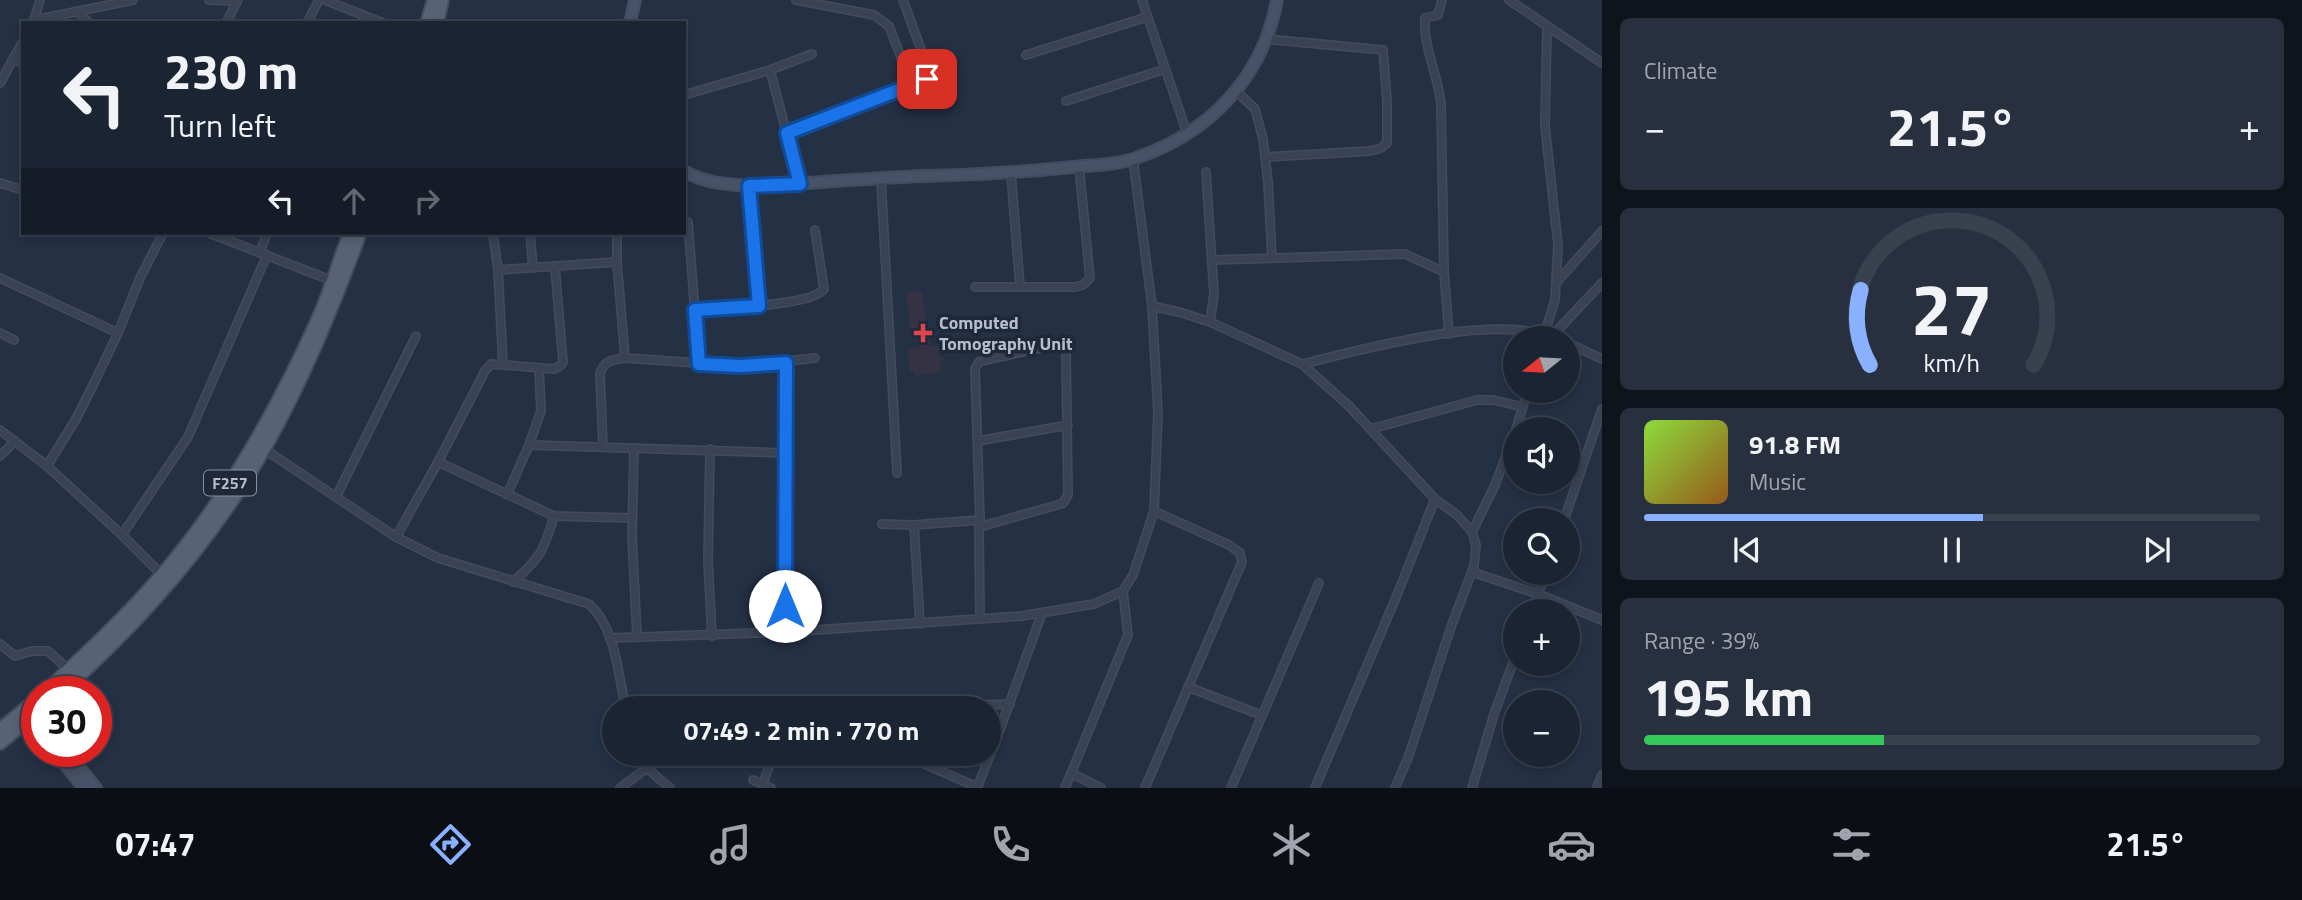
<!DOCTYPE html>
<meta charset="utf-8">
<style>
body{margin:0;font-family:"Titillium Web",sans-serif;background:#28303f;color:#f1f3f6;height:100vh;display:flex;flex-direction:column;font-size:26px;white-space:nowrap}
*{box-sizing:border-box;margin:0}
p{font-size:23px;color:#a0a4ac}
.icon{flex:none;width:38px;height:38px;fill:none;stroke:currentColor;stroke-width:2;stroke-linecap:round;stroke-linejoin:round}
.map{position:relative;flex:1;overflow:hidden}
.sheet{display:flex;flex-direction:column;gap:18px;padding:18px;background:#0f141c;width:700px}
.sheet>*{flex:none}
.guide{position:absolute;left:21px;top:21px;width:665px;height:214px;border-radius:0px;box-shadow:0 4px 10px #0003,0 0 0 2px #39414e;background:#1b2433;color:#f1f3f6;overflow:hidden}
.needle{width:46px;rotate:252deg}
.controls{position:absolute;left:1503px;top:326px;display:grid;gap:14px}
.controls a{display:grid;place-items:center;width:77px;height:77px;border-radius:50%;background:#1b2433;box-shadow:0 4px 10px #0003,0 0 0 2px #39414e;font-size:35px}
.speed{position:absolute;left:21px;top:676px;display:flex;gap:14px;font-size:35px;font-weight:700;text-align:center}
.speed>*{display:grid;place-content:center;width:91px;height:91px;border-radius:50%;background:#1b2433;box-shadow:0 4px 10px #0003,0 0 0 2px #39414e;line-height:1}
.speed .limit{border:10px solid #d22;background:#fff;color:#111}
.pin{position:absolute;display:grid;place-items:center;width:60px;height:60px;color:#fff;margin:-30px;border-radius:14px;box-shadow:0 4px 10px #0006}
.me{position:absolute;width:77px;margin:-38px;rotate:0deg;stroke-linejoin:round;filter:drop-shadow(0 0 5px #0008)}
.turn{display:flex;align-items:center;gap:24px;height:147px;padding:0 28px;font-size:32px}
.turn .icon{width:91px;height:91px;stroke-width:2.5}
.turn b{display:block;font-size:49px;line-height:60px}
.lanes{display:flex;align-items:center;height:66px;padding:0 28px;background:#0003;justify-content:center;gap:35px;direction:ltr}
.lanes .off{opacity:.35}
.big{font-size:52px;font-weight:700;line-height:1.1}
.sheet .widget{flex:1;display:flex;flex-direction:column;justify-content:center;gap:10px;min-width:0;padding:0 24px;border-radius:10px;background:#28303f}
.sheet .dial{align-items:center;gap:0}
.dial svg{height:182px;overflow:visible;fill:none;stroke:#39414e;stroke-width:7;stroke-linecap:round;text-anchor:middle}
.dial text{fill:#f1f3f6;stroke:none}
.song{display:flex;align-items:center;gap:21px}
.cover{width:84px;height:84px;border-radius:10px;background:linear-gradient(135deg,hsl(90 70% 55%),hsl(30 70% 35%))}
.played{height:7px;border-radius:4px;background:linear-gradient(90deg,#8ab1ff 55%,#39414e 55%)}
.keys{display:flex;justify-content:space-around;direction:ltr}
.heat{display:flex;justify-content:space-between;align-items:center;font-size:38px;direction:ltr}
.charge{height:10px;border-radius:5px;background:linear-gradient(90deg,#34c759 39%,#39414e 0)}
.trip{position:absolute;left:602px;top:696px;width:399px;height:70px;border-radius:35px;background:#1b2433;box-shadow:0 4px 10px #0003,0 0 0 2px #39414e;font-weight:700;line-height:70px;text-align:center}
.tabs{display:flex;height:112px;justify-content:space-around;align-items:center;background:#0b0e14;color:#a0a4ac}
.tabs .icon{width:49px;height:49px}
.tabs .current{color:#8ab1ff}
.tabs b{font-size:32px;color:#f1f3f6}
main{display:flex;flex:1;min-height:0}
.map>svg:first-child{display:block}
</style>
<main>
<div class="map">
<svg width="1602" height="788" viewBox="0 0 1602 788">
<rect width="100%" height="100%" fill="#243044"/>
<polygon fill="#353244" points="922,290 930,347 939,346 940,357 943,357 944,361 940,362 941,372 915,376 914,372 910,372 907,349 920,347 918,333 911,334 906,293"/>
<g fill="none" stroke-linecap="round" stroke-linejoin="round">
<g stroke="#434c5d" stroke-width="10">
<g id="street">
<polyline points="209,0 237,1"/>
<polyline points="325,0 383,23"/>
<polyline points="796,0 874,15 889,26 912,86"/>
<polyline points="1142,0 1187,133"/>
<path d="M1442,0L1438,15L1425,18C1423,47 1438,75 1441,104L1444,272L1449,334"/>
<polyline points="1509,0 1602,63"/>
<polyline points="77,11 89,23"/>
<polyline points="35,20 133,0"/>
<polyline points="33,23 40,0"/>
<polyline points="226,23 238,0"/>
<polyline points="307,23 319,0"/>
<polyline points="1026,55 1147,17"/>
<polyline points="14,58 23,64"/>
<polyline points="770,70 800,184"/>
<polyline points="0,83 23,41"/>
<polyline points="1236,91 1255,109 1263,139 1268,182 1272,258"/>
<polyline points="684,95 770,70 812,54"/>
<polyline points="1066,101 1165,69"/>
<polyline points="787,133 927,79 930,74 903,0"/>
<polyline points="1265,157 1370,151 1381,148 1387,143 1387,101 1383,50 1266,39"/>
<polyline points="1206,172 1214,294 1210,322"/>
<polyline points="1011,174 1020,286"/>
<polyline points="881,179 897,473"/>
<polyline points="0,183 23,190"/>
<polyline points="749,186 759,306"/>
<polyline points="688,222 699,364"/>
<polyline points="209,233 333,281"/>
<polyline points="493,233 498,270 503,365"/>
<polyline points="530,233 533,268"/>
<polyline points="617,233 617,262 625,358"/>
<polyline points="260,252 267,233"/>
<polyline points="1212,260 1405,254 1444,272"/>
<polyline points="498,270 617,262"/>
<polyline points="0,278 118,333"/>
<polyline points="1557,282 1602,231"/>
<polyline points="975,287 1075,287 1083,285 1090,278 1079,166"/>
<polyline points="1152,306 1179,312 1210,322 1302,364 1349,406 1435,499 1457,515 1472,532 1476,545 1474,566 1451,627 1408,758 1395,788"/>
<path d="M695,310C719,308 813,306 824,289L815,230"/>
<polyline points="0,333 14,340"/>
<polyline points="1552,336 1602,283"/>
<polyline points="1543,338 1555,300 1558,245 1545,126 1547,27"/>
<polyline points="1568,343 1602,359"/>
<path d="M1302,364C1368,348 1494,313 1556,338"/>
<polyline points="1371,429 1477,400 1493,400 1523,407"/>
<polyline points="1516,429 1528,390"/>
<polyline points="0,430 47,466 122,535 162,575"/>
<polyline points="978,441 1068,425"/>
<polyline points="529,445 785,453"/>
<path d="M603,447L600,374C604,360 612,360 625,358L741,366L815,358"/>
<polyline points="634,448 632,536 637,636"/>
<path d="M264,449L396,537L438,558L589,604C616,628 618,675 626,709"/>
<polyline points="710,449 708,561 712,636"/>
<polyline points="0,456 15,441"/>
<polyline points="438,462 554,516 632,518"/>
<polyline points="47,466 76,419 93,385 118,333 140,278 163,233"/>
<polyline points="507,495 529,445 541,411 539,368"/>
<polyline points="336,497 416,336"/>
<polyline points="1564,520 1602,409"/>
<polyline points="882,524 914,525 980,520"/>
<polyline points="914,525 920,624"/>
<polyline points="979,527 1054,506 1063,503 1068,495 1066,351 1062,345 1053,345 986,360 979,362 975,369 980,520 979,527 980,618"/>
<polyline points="1472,532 1495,485 1516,430"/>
<polyline points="122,535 188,437 267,255"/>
<polyline points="396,537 438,462 485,371 491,364 554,369 560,366 563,362 555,267"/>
<polyline points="1472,572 1538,594 1602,620"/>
<path d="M513,582C540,558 544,551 554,516"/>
<polyline points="1532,611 1546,572"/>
<polyline points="785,632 786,363"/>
<polyline points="610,638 785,632 1022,616 1094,604 1123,591 1133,575 1154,511 1158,413 1152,306 1133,159"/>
<polyline points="0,644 15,656 32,651 48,651 69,670"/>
<polyline points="1188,687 1261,715"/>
<polyline points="877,709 1010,704"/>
<polyline points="638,754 642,764 670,788"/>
<polyline points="902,754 977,787"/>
<polyline points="1071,773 1101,788"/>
<polyline points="753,780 771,788"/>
<polyline points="763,784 773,754"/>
<polyline points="620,788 647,768"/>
<polyline points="977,788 999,732 1042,613"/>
<polyline points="1065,788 1128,635 1123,591"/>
<polyline points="1145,788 1242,562 1240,553 1229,545 1154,511"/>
<polyline points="1231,788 1319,583"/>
<polyline points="1315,788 1397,595 1435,499"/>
<polyline points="1472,788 1495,711 1516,655"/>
<polyline points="1597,788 1602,775"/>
</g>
</g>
<g stroke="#434c5d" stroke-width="14">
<g id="secondary">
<polyline points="630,23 635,0"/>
<path d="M684,171C704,183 726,184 749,186C807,184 866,178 924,176C974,175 1023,172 1073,167C1093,165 1117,165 1136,158C1210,133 1263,77 1277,0"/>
<polyline points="23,713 37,730"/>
<polyline points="54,751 84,788"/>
<polyline points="66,751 96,788"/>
</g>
</g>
<g stroke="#434c5d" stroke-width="16">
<g id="primary">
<polyline points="427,23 434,0"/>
<polyline points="437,23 442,0"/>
<path d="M46,691C86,654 126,617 162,575C228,498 278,409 319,317C331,290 339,261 350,233"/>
<path d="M62,691C141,621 213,539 265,447C304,378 333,306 360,233"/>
<polyline points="0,730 37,699"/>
<polyline points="0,743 37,712"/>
</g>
</g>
<use href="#street" stroke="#394354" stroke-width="7"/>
<use href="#secondary" stroke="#475167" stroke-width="10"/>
<use href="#primary" stroke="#576274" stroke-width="12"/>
</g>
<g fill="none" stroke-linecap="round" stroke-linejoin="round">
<g stroke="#114b97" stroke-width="18">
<polyline id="route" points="785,606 786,363 741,366 699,364 695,310 759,306 749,186 800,184 787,133 927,79"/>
</g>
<use href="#route" stroke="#1a73e8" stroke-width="12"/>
</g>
<path fill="#e0444e" stroke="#1e2839" stroke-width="2.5" d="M919.5 322.5h7v7h7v7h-7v7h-7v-7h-7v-7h7z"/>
<g text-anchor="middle" stroke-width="7" stroke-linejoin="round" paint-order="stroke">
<rect fill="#1e2839" stroke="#8891a1" stroke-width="2" x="204" y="470.5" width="52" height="25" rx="5"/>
<g font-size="16" font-weight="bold" fill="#b6becd">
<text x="230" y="489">F257</text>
</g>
<g font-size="18" font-weight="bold" fill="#b6becd" stroke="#1e2839" text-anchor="start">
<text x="939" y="329">Computed<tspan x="939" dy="21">Tomography Unit</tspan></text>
</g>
</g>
</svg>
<div class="controls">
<a><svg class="needle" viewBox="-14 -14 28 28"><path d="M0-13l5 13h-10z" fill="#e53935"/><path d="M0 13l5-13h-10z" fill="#a0a4ac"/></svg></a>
<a><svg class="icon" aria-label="sound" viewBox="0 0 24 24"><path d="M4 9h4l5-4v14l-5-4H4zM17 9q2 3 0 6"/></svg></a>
<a><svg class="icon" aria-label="search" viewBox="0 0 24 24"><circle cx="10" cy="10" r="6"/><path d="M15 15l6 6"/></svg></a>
<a>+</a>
<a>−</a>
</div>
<div class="speed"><div class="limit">30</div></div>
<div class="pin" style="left:927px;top:79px;background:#d93025"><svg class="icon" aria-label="arrive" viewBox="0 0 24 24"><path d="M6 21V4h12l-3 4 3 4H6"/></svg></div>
<svg class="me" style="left:785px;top:606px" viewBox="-20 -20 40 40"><circle r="19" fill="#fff"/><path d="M0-13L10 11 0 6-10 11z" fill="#1a73e8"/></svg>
<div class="trip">07:49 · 2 min · 770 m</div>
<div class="guide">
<div class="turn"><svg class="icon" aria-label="left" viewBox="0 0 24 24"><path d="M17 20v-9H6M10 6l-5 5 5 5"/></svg><div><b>230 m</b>Turn left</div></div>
<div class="lanes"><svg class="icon" aria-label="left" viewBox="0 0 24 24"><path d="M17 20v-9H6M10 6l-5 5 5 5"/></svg><svg class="icon off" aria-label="ahead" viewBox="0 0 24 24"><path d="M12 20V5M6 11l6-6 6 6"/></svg><svg class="icon off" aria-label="right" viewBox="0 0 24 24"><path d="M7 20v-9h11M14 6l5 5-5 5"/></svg></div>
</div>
</div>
<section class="sheet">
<div class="widget"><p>Climate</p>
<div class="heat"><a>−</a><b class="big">21.5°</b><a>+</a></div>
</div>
<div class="widget dial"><svg viewBox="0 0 100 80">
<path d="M14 69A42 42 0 1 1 86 69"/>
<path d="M14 69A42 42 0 0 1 10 36" stroke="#8ab1ff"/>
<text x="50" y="56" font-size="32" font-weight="700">27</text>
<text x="50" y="72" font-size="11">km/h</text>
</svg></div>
<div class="widget">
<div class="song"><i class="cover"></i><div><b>91.8 FM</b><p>Music</p></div></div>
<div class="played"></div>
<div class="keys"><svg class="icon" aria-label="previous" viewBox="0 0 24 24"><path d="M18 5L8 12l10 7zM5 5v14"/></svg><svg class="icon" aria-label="pause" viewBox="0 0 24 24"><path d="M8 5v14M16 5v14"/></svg><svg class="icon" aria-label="next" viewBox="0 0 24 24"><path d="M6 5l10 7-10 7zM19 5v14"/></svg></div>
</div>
<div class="widget"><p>Range · 39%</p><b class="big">195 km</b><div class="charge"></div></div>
</section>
</main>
<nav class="tabs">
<b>07:47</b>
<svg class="icon current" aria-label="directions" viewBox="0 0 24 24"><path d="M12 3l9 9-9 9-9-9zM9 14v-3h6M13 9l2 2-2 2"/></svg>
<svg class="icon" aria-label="music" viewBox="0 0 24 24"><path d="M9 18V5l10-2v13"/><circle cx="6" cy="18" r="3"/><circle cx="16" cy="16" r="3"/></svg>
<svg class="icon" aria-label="phone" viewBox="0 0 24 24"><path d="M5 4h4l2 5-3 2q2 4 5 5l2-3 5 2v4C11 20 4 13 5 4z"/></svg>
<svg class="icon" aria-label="climate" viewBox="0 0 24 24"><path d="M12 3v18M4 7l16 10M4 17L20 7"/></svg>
<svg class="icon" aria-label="car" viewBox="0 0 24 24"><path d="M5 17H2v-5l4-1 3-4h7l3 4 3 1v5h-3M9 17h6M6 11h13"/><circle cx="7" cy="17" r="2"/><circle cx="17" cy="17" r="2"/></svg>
<svg class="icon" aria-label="filters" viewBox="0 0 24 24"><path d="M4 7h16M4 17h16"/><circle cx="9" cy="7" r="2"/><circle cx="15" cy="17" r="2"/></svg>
<b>21.5°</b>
</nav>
